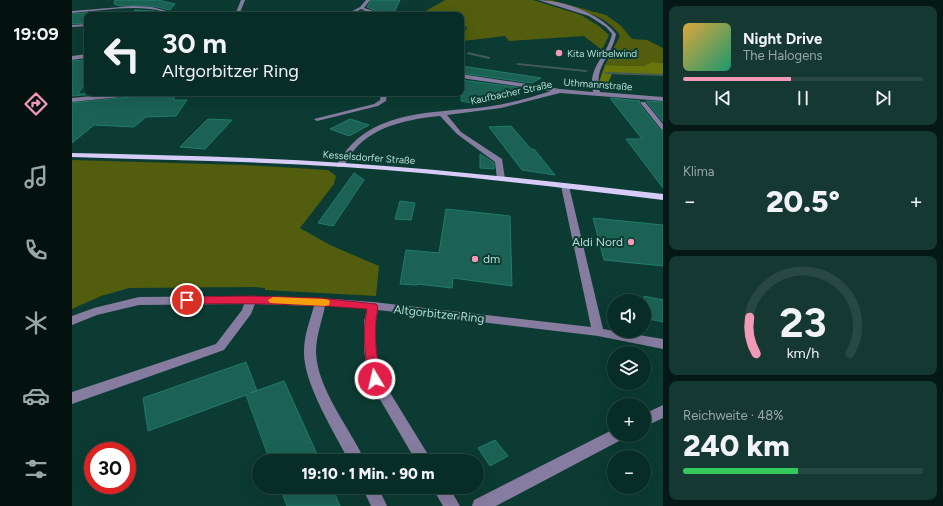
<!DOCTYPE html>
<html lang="de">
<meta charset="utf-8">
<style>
body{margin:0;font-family:Figtree,sans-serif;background:#163832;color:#f1f3f6;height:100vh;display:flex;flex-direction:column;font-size:15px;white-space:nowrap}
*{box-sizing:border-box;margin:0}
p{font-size:13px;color:#98a7a7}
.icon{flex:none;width:22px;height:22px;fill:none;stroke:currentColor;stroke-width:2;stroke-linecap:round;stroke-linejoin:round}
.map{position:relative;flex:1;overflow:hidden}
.panel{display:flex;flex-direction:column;gap:6px;padding:6px;background:#041815;width:280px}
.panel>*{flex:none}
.top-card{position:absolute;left:12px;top:12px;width:380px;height:84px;border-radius:8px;box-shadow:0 4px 16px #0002,0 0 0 1px #294843;background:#082c26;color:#f1f3f6;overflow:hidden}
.tools{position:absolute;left:535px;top:294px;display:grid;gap:8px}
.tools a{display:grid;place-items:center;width:44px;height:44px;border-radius:50%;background:#082c26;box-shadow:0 4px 16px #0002,0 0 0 1px #294843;font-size:20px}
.speed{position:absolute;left:12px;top:442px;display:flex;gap:8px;font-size:20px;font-weight:700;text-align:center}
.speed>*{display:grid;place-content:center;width:52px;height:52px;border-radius:50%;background:#082c26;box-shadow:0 4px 16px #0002,0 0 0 1px #294843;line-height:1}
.speed .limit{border:6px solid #d22;background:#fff;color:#111}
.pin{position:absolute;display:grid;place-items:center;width:34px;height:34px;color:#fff;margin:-17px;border:2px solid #fff;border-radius:50%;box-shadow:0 1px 4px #0007}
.me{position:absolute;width:44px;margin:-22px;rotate:351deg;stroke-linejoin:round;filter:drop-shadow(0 0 3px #0008)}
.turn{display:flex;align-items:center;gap:14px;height:84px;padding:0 12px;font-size:18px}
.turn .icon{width:52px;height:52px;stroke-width:2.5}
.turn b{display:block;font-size:28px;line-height:34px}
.big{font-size:30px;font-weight:800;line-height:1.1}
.panel .card{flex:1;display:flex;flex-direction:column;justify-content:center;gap:6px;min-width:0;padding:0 14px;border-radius:8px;background:#163832}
.panel .dial{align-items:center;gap:0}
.dial svg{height:104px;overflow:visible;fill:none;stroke:#294843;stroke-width:7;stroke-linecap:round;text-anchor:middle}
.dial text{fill:#f1f3f6;stroke:none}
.song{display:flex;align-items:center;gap:12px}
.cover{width:48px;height:48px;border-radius:6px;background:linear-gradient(135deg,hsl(40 70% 55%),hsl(160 70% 35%))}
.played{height:4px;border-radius:2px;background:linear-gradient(90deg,#f09ab7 45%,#294843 45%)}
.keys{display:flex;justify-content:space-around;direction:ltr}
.heat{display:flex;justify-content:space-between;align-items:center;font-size:22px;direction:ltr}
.charge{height:6px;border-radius:3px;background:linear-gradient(90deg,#34c759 48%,#294843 0)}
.trip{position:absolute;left:180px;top:454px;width:232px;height:40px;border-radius:20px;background:#082c26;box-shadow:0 4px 16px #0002,0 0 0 1px #294843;font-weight:800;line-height:40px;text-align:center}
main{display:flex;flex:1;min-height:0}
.dock{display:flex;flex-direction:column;width:72px;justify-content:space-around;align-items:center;background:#03120f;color:#98a7a7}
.dock .icon{width:28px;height:28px}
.dock .selected{color:#f09ab7}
.dock b{font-size:18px;color:#f1f3f6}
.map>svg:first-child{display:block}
</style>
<main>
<nav class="dock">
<b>19:09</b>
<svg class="icon selected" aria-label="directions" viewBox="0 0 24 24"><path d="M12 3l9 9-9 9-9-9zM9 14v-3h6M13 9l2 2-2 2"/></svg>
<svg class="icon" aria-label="music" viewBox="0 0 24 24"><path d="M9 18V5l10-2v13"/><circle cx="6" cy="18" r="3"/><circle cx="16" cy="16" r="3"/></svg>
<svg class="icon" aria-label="phone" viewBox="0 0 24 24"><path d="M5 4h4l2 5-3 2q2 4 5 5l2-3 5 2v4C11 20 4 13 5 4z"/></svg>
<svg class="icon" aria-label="climate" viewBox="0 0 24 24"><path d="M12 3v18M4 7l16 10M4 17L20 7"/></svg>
<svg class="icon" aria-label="car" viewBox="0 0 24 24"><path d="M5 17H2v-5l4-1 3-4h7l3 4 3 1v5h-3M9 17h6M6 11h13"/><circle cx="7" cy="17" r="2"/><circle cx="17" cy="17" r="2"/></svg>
<svg class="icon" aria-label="filters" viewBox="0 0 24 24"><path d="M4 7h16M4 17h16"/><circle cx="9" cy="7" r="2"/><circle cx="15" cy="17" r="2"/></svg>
</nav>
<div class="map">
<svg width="591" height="506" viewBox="0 0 591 506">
<rect width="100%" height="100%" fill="#0b3b32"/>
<g fill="#525d0d">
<polygon points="373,0 461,0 509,15 527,26 537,35 530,50 512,36 437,41 433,36 391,41 389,41 389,36 392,34 395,27 389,25 389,15 352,12"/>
<path d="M473,0H479L534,15L548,25L560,39L575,40L591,48V63L580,62L571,66L533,65L548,36C537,14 494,6 473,0Z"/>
<polygon points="0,160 172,165 256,170 264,176 262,184 228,228 258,245 307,266 304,296 193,290 193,288 182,287 57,288 29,296 0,309"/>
</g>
<polygon fill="#67750a" points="580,62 591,63 591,75 540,74 536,83 527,82 533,65 571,66"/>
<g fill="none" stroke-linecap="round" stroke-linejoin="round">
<g fill="#445b55" fill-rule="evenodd">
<polygon points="347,12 349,12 347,15 345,15"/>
<polygon points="396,52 418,57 418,58 417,59 395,54"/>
<polygon points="445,63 514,70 516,71 514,72 446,65 445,65"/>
<polygon points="534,72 591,74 591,76 533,74 532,73"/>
</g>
</g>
<g fill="#1b6255" stroke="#217c6c">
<polygon points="43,0 86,0 103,4 98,10 80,6 48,6 42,4"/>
<polygon points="299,0 328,0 321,15 308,15 305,11 295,7"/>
<polygon points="62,10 82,11 95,14 80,15"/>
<polygon points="26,12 22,15 15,15 15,21 12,23 0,24 0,14"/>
<polygon points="15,60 15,81 6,94 35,93 0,96 0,61"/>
<polygon points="389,66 423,71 469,78 460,83 389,73"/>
<polygon points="389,80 451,88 435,97 419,93 406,104 389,101"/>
<polygon points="72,93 102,93 102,100 115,100 104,116 74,117 62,127 22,125 0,143 0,103 68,96"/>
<polygon points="538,98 568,101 568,105 588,130 591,131 591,188 554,139 570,139"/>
<polygon points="574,101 591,102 591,122"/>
<polygon points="136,119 160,120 133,149 108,147"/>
<polygon points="278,119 297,125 277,136 258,129"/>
<polygon points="439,126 459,149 462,149 483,175 450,170 417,127"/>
<polygon points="408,154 422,163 422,169 408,168"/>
<polygon points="282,173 292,180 261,226 246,223"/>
<polygon points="328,201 343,203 339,220 323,219"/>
<polygon points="374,209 438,216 440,286 381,278 380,288 345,284 345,285 328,284 334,250 367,253"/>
<polygon points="521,218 591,225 591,266 532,260"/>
<polygon points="572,296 591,300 591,322 572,318"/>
<polygon points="174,362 185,391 178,393 212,381 248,461 198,461 174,395 76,431 71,398"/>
<polygon points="423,440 436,456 418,466 406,448"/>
<polygon points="208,487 260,487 268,506 215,506"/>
</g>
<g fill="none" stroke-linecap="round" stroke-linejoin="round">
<g fill="#867c9f" fill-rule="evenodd">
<polygon points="169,0 173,0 167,15 163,15"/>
<polygon points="294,0 298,0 292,8 305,12 307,15 303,15 289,9 278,15 273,15 288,7"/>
<path d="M466,0C491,0 529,14 544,34C540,57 521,67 528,92L591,97V101L488,93L429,108L375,115L389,132L430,159L433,179L429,181L425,179L423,162L385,134L368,116C338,119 304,125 283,149C279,154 275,161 271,167H265L264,165C269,159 273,151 279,145C314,108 374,113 420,106C440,103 460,97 479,91L389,78V74L488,89L521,92C515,67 535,57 540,34L534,27L517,16Z"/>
<path d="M61,6L80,7L109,15C98,15 89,10 78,9C53,6 26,11 0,13V11Z"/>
<polygon points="15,24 15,26 0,27 0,25"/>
<polygon points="389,45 391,46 392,50 389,52"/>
<polygon points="15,54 15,58 0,60 0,56"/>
<polygon points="50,93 71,93 68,95 0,102 0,98"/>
<polygon points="309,93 315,93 314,101 306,106 245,121 242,119 302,104 308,100"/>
<polygon points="569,102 573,102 591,124 591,130 589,129 569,104"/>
<path d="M493,183L497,186L531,329L591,339V349L526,336L306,310L304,321V349L309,378L360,461H344L296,379L292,349V321L295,309L253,306C250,321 244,336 244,352C245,389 278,428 293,461H277C262,432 231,383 232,351C232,335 238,320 242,306L183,304L179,314L152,350L0,404V392L144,344L170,310L172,304L67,305L25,315L0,325V316L22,308L67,297L179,296L248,298L301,302L519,327L489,186Z"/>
<polygon points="591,405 591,418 572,427 572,414"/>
<polygon points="542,429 542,435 551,435 549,440 424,506 400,506 402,500"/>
<polygon points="290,487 306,487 315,506 299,506"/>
<polygon points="360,487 377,487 388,506 371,506"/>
</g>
<path fill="#d7cbf7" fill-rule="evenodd" d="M0,153C91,155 181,157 272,163C379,170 485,182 591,194V200C485,187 379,174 272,167C181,161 91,160 0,157Z"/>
</g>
<path fill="#e11d48" stroke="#92132f" d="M179,296L248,298L304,304L306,306C301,331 304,355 309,379L307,383L303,384L298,383L297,379C293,356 290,333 295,309C235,304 175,303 115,304L110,300L115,297Z"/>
<polygon fill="#f59e0b" points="201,297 253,299 257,300 258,302 257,305 253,306 198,303 196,300"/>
<g fill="#f09ab7" stroke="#0b3b32" stroke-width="1.5">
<circle cx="487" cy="53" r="4"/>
<circle cx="559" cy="242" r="4"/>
<circle cx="403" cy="259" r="4"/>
</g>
<g text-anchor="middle" stroke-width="4" stroke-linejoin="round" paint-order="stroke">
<g font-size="10" fill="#b6ded4" stroke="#0b3b32" text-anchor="start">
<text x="495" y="57">Kita Wirbelwind</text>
</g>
<g font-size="10" fill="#b6ded4" stroke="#0b3b32">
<text transform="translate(526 84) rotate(4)" y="4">Uthmannstraße</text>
<text transform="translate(439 92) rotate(-12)" y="4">Kaufbacher Straße</text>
<text transform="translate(297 157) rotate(4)" y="4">Kesselsdorfer Straße</text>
</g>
<g font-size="12" fill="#b6ded4" stroke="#0b3b32" text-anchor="end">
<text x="551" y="246">Aldi Nord</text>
<text x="411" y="263" text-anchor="start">dm</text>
</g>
<g font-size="12" fill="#b6ded4" stroke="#0b3b32">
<text transform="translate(367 314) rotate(6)" y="4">Altgorbitzer Ring</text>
</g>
</g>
</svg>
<div class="tools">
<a><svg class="icon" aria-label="sound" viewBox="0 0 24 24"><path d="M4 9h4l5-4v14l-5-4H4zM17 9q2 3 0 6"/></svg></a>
<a><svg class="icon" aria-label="layers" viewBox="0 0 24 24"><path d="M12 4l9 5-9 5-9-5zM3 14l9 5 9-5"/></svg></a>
<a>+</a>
<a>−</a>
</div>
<div class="speed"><div class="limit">30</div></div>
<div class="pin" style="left:115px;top:300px;background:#d93025"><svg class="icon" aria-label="arrive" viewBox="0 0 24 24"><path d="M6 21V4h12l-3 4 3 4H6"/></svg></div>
<svg class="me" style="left:303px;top:379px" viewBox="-20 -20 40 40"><circle r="17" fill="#e11d48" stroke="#fff" stroke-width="3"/><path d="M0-11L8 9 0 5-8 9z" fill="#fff"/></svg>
<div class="trip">19:10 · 1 Min. · 90 m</div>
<div class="top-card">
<div class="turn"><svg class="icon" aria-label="left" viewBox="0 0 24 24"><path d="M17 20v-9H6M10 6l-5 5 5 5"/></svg><div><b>30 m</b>Altgorbitzer Ring</div></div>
</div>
</div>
<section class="panel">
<div class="card">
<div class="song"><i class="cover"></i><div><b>Night Drive</b><p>The Halogens</p></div></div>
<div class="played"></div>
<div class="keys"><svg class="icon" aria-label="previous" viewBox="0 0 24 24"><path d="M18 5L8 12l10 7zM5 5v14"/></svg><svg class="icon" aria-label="pause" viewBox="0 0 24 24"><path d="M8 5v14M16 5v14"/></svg><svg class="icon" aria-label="next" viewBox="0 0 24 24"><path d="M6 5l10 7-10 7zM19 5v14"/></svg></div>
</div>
<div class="card"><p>Klima</p>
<div class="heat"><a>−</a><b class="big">20.5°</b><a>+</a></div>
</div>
<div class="card dial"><svg viewBox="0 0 100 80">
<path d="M14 69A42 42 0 1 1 86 69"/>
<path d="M14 69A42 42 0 0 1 9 41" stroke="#f09ab7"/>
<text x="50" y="56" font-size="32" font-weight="700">23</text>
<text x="50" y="72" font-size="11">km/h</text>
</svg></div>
<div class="card"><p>Reichweite · 48%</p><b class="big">240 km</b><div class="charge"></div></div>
</section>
</main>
